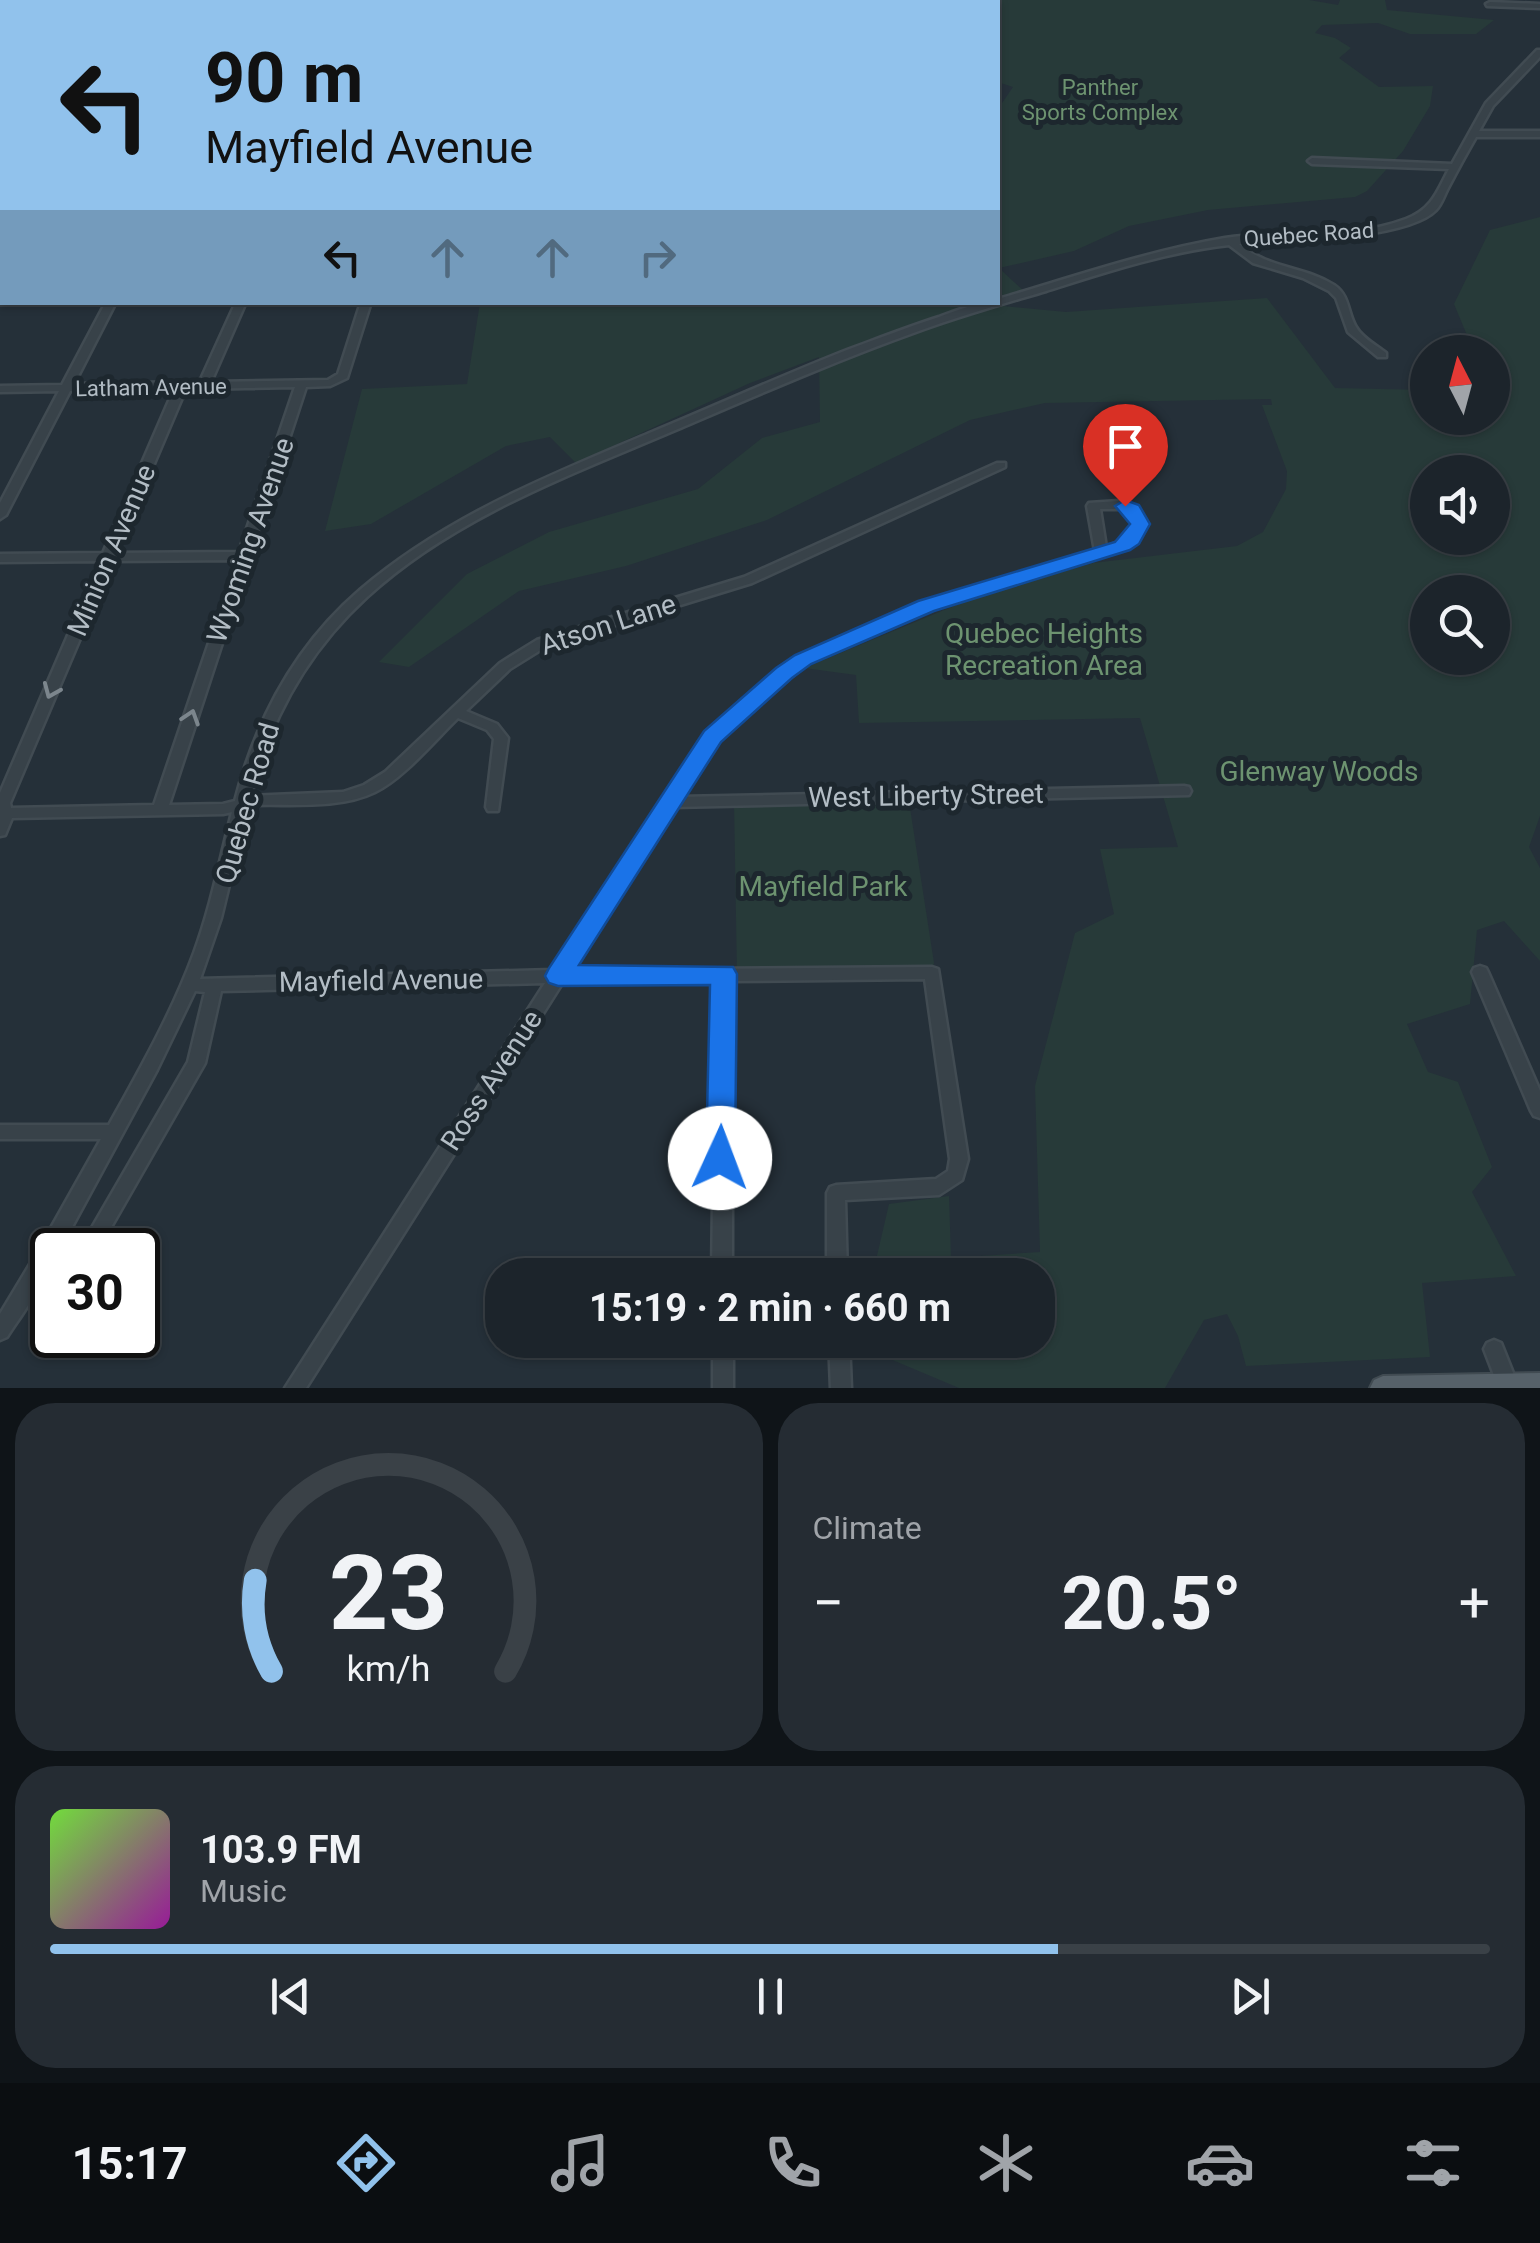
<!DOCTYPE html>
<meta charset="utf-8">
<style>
body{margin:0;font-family:Roboto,sans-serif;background:#252c33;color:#f1f3f6;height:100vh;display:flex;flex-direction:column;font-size:38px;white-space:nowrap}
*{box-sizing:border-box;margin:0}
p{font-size:32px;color:#a0a4a9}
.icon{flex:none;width:55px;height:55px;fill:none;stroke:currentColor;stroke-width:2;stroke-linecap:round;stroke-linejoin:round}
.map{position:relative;height:1388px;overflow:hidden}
.side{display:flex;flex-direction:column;gap:15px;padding:15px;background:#0f1418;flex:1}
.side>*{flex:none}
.banner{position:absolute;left:0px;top:0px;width:1000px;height:305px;box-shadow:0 2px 8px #0004,0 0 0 2px #3a4147;background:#91c2ec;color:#111;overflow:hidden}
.needle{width:65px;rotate:354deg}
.fabs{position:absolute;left:1410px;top:335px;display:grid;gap:20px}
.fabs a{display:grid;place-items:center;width:100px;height:100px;border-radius:50%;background:#1c242b;box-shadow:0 2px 8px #0004,0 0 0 2px #3a4147;font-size:50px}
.speed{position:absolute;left:30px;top:1228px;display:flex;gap:20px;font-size:50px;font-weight:700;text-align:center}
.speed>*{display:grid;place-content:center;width:130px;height:130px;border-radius:50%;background:#1c242b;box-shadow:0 2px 8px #0004,0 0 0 2px #3a4147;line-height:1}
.speed .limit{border:5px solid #111;border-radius:15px;background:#fff;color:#111}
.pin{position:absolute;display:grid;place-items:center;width:85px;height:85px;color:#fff;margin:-102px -42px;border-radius:50% 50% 50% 0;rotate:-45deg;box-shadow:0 0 10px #0007}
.pin .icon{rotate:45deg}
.me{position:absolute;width:110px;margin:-55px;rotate:2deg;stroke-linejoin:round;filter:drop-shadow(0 0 8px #0008)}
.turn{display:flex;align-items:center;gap:35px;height:210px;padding:0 40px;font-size:45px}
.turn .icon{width:130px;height:130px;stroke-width:2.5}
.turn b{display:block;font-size:70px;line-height:85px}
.lanes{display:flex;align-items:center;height:95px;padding:0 40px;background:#0003;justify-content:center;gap:50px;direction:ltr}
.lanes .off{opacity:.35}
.big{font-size:75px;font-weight:700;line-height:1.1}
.side .widget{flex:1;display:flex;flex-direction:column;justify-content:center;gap:15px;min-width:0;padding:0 35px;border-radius:40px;background:#252c33}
.side .dial{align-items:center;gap:0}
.dial svg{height:260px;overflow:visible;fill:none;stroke:#3a4147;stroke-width:7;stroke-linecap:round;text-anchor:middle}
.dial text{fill:#f1f3f6;stroke:none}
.song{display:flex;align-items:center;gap:30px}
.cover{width:120px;height:120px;border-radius:15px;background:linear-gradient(135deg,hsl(100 70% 55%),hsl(300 70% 35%))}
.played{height:10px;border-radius:5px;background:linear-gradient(90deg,#91c2ec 70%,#3a4147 70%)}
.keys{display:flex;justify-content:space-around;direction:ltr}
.heat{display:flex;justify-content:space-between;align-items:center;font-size:55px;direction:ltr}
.side .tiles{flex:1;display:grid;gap:15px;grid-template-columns:1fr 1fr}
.widget:last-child{grid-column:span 2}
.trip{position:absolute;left:485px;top:1258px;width:570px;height:100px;border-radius:40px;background:#1c242b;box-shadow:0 2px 8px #0004,0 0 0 2px #3a4147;font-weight:700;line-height:100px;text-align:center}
.tab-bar{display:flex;height:160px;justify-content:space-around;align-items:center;background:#0b0e11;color:#a0a4a9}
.tab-bar .icon{width:70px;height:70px}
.tab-bar .on{color:#91c2ec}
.tab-bar b{font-size:45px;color:#f1f3f6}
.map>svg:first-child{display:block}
</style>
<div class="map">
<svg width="1540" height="1388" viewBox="0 0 1540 1388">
<rect width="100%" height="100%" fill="#253039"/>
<g fill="#273a39" fill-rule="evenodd">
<polygon points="475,0 1309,0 1338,5 1340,0 1385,0 1387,10 1494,20 1476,34 1410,34 1378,23 1322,25 1315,33 1335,38 1351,48 1339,58 1379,87 1433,86 1430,106 1403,151 1367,191 1355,197 1208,210 1129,226 1074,251 999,268 1027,294 998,302 998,109 1013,87 998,82 998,2 462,2"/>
<path d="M1540,217V816L1529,847L1540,868V961L1504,921L1477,930L1470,1004L1407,1024L1428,1072L1458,1082L1492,1167L1472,1192L1516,1276L1422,1283L1430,1357L1246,1366L1238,1336L1227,1314L1204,1320L1165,1388H959L845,1340H1038V1275H794L801,1257L876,1260L889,1204L949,1196L951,1258L1040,1252L1035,1086L1075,933L1114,914L1100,849L1178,847L1140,718L859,723L856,675L804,668L978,596L1093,563L1237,546L1263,532L1286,489L1287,471L1262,405H1272L1271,399L1045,403L970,420L767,520L626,566L519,591L409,667L379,662L467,574L549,532L698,489L762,438L820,422L819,357L750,383L576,463L550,437L506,446L371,524L325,531L362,389L467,384L480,303L996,302L993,305L1066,312L1267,298L1335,388L1427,390L1428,418H1492V352H1474L1454,304L1490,230ZM1428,472H1492V538H1428ZM1428,592H1492V658H1428Z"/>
<polygon points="908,795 934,963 932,973 737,974 734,800"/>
</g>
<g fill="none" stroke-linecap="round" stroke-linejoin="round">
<g stroke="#414b52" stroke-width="5">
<g id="minor">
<polygon points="118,0 126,0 124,2 117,2"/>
<polygon points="447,0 455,0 453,2 447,2"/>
<polygon points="1490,2 1540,4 1540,8 1487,6 1486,4"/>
<rect x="0" y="22" width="2" height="4"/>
<path d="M1537,50H1540V57L1493,106L1479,131H1540V137H1476C1465,156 1457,171 1447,190C1444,196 1441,205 1436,210C1407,240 1282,241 1239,244C1269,269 1304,266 1334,285C1350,296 1347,312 1356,327C1362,338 1376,345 1386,353V357H1378L1348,332L1336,298L1329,291L1303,278L1253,263L1229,245C1166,252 1106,272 1046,291C1002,304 959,316 916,332C838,360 762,393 685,426C576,473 456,515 367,597C308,651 270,719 251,796L343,792L364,785L385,772L500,663L537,640L744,577L997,463H1005V467L752,583L547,646L510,669L466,711L497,724L508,738L498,811H488L486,807L494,739L487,730L458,718C435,740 403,779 375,792C340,809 294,804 256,805L248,807L221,918L200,979L553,970L664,798L717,723L798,657L921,603L1095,551L1087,506L1089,503L1119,501L1136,506L1146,524L1136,543L1127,549L931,609L808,663L727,729L680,797L1184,786L1189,787L1191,791L1189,795L673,807L571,970L932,967L938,969L968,1159L962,1180L939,1195L845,1200L847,1275H827V1193L830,1187L836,1185L936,1179L948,1171L950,1159L925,979L732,981V1275H712L716,981L563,982L306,1388H285L545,983L221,991L205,1063L98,1250H79L188,1062L205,992L195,991L157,1070L66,1238L59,1250H52C52,1275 21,1315 7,1337L0,1340V1314L38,1251L101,1139H0V1125H109C140,1069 172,1013 194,953C211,907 220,859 232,812L223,814L12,818L5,835L0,836V793L100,561L0,562V554L103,553L171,396L182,389L70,391L6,515L0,519V503L59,391L0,392V386L62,385L106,302H116L74,384L195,382L201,379L236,302H246L211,382L328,380L338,374L361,302H371L347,378L330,386L306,387L169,805L223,804L235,801C256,719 296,645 360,590C445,517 550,475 652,432C717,405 781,376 847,350C877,339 908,327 939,317C958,310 977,302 998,302V299C1073,277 1148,251 1225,238C1283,229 1348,241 1406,219C1432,209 1437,192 1449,169L1312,164L1308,161L1312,158L1452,164L1486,103ZM295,387L239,552L116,553L182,398L200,389ZM1100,509H1118L1127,511L1134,524L1127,538L1106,547ZM237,560L154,805L11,808L10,803L113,561Z"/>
<rect x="0" y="51" width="2" height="5"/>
<rect x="0" y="143" width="2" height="6"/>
<rect x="0" y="264" width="2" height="6"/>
<polygon points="0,287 2,287 2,296 0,297"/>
<polygon points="1480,966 1486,968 1488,972 1540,1091 1540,1118 1534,1116 1531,1111 1472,972 1474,968"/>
<rect x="713" y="1340" width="20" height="48"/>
<polygon points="829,1340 849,1340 851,1388 831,1388"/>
<polygon points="1494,1340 1501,1343 1519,1388 1499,1388 1484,1349 1487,1343"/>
</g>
</g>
<g stroke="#414b52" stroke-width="4">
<polygon id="major" points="1540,1373 1540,1388 1370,1388 1374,1380 1383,1376"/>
</g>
<use href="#minor" fill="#384249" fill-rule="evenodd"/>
<use href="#major" fill="#566169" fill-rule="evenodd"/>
</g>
<defs><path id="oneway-chevron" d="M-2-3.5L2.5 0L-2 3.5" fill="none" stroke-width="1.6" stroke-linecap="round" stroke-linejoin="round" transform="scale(2.5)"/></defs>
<g stroke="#7c868d">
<use href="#oneway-chevron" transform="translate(51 691) rotate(113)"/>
<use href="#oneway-chevron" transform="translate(191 717) rotate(-72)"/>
</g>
<polygon fill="#1a73e8" stroke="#114b97" stroke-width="2.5" points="1125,500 1139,505 1150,524 1139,544 1130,550 934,611 811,664 792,678 721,742 579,965 733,967 737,974 735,1158 731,1167 720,1171 710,1167 706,1158 710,985 558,986 549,983 545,976 549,968 704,731 776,668 795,655 918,601 1115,542 1130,524 1115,506"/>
<g text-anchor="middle" stroke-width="10" stroke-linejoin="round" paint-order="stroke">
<g font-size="22" fill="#6d9370" stroke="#1d272e">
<text x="1100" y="95">Panther<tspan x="1100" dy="25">Sports Complex</tspan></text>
</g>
<g font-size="22" fill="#b3bdc5" stroke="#1d272e">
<text transform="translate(1309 234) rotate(-4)" y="8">Quebec Road</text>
<text transform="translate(151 387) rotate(-1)" y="8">Latham Avenue</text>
</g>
<g font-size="28" fill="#b3bdc5" stroke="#1d272e">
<text transform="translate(250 540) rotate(-71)" y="10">Wyoming Avenue</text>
<text transform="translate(111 550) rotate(-67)" y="10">Minion Avenue</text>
<text transform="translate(608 624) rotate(-18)" y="10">Atson Lane</text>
<text transform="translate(926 795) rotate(-1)" y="10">West Liberty Street</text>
<text transform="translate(247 803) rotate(-74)" y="10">Quebec Road</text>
<text transform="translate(381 980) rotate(-1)" y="10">Mayfield Avenue</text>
<text transform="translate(491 1080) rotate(-57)" y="10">Ross Avenue</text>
</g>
<g font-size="28" fill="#6d9370" stroke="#1d272e">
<text x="1044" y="643">Quebec Heights<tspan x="1044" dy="32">Recreation Area</tspan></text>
<text x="1319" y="781">Glenway Woods</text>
<text x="823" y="896">Mayfield Park</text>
</g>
</g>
</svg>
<div class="fabs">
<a><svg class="needle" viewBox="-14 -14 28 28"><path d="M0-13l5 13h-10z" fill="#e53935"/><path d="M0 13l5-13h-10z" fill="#a0a4a9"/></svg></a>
<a><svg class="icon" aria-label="sound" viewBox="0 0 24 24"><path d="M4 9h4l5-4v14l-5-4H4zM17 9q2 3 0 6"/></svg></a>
<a><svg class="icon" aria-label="search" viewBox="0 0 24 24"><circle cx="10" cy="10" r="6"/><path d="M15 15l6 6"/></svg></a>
</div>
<div class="speed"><div class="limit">30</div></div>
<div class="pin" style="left:1125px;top:506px;background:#d93025"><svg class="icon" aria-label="arrive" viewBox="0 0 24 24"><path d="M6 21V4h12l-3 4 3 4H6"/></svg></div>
<svg class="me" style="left:720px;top:1158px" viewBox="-20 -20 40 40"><circle r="19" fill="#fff"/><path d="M0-13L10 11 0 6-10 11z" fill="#1a73e8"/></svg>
<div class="trip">15:19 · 2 min · 660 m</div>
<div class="banner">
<div class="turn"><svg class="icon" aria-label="left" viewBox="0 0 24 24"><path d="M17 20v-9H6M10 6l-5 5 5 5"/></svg><div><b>90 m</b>Mayfield Avenue</div></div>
<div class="lanes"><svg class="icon" aria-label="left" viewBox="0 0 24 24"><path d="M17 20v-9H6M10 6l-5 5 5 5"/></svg><svg class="icon off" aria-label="ahead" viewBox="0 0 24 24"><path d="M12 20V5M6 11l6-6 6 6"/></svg><svg class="icon off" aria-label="ahead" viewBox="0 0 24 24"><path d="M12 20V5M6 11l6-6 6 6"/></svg><svg class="icon off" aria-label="right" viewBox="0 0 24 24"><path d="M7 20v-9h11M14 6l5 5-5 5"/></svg></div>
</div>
</div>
<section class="side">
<div class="tiles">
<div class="widget dial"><svg viewBox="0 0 100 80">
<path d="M14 69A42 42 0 1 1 86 69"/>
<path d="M14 69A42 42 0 0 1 9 41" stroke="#91c2ec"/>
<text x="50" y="56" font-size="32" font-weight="700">23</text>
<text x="50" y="72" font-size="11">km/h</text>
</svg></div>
<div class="widget"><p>Climate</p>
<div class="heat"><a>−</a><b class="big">20.5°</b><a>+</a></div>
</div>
<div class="widget">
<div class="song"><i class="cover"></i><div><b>103.9 FM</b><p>Music</p></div></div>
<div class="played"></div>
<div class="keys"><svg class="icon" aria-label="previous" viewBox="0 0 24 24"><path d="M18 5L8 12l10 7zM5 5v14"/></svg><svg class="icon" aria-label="pause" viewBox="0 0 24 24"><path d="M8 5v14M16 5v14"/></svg><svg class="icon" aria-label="next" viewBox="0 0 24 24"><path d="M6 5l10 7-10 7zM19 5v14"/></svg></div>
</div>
</div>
</section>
<nav class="tab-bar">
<b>15:17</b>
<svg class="icon on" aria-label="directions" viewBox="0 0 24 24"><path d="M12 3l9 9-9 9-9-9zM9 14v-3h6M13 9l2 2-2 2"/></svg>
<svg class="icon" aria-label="music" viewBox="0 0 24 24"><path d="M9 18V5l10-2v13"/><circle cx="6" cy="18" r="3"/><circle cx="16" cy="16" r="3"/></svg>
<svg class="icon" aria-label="phone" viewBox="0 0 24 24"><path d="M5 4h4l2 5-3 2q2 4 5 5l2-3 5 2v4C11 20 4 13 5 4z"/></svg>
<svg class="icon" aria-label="climate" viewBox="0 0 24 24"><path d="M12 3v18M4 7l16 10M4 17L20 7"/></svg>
<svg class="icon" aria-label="car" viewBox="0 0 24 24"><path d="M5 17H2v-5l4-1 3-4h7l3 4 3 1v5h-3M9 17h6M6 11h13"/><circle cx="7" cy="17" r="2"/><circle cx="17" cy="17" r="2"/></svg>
<svg class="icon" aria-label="filters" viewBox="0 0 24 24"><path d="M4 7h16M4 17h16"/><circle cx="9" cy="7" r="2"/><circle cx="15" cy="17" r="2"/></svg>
</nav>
